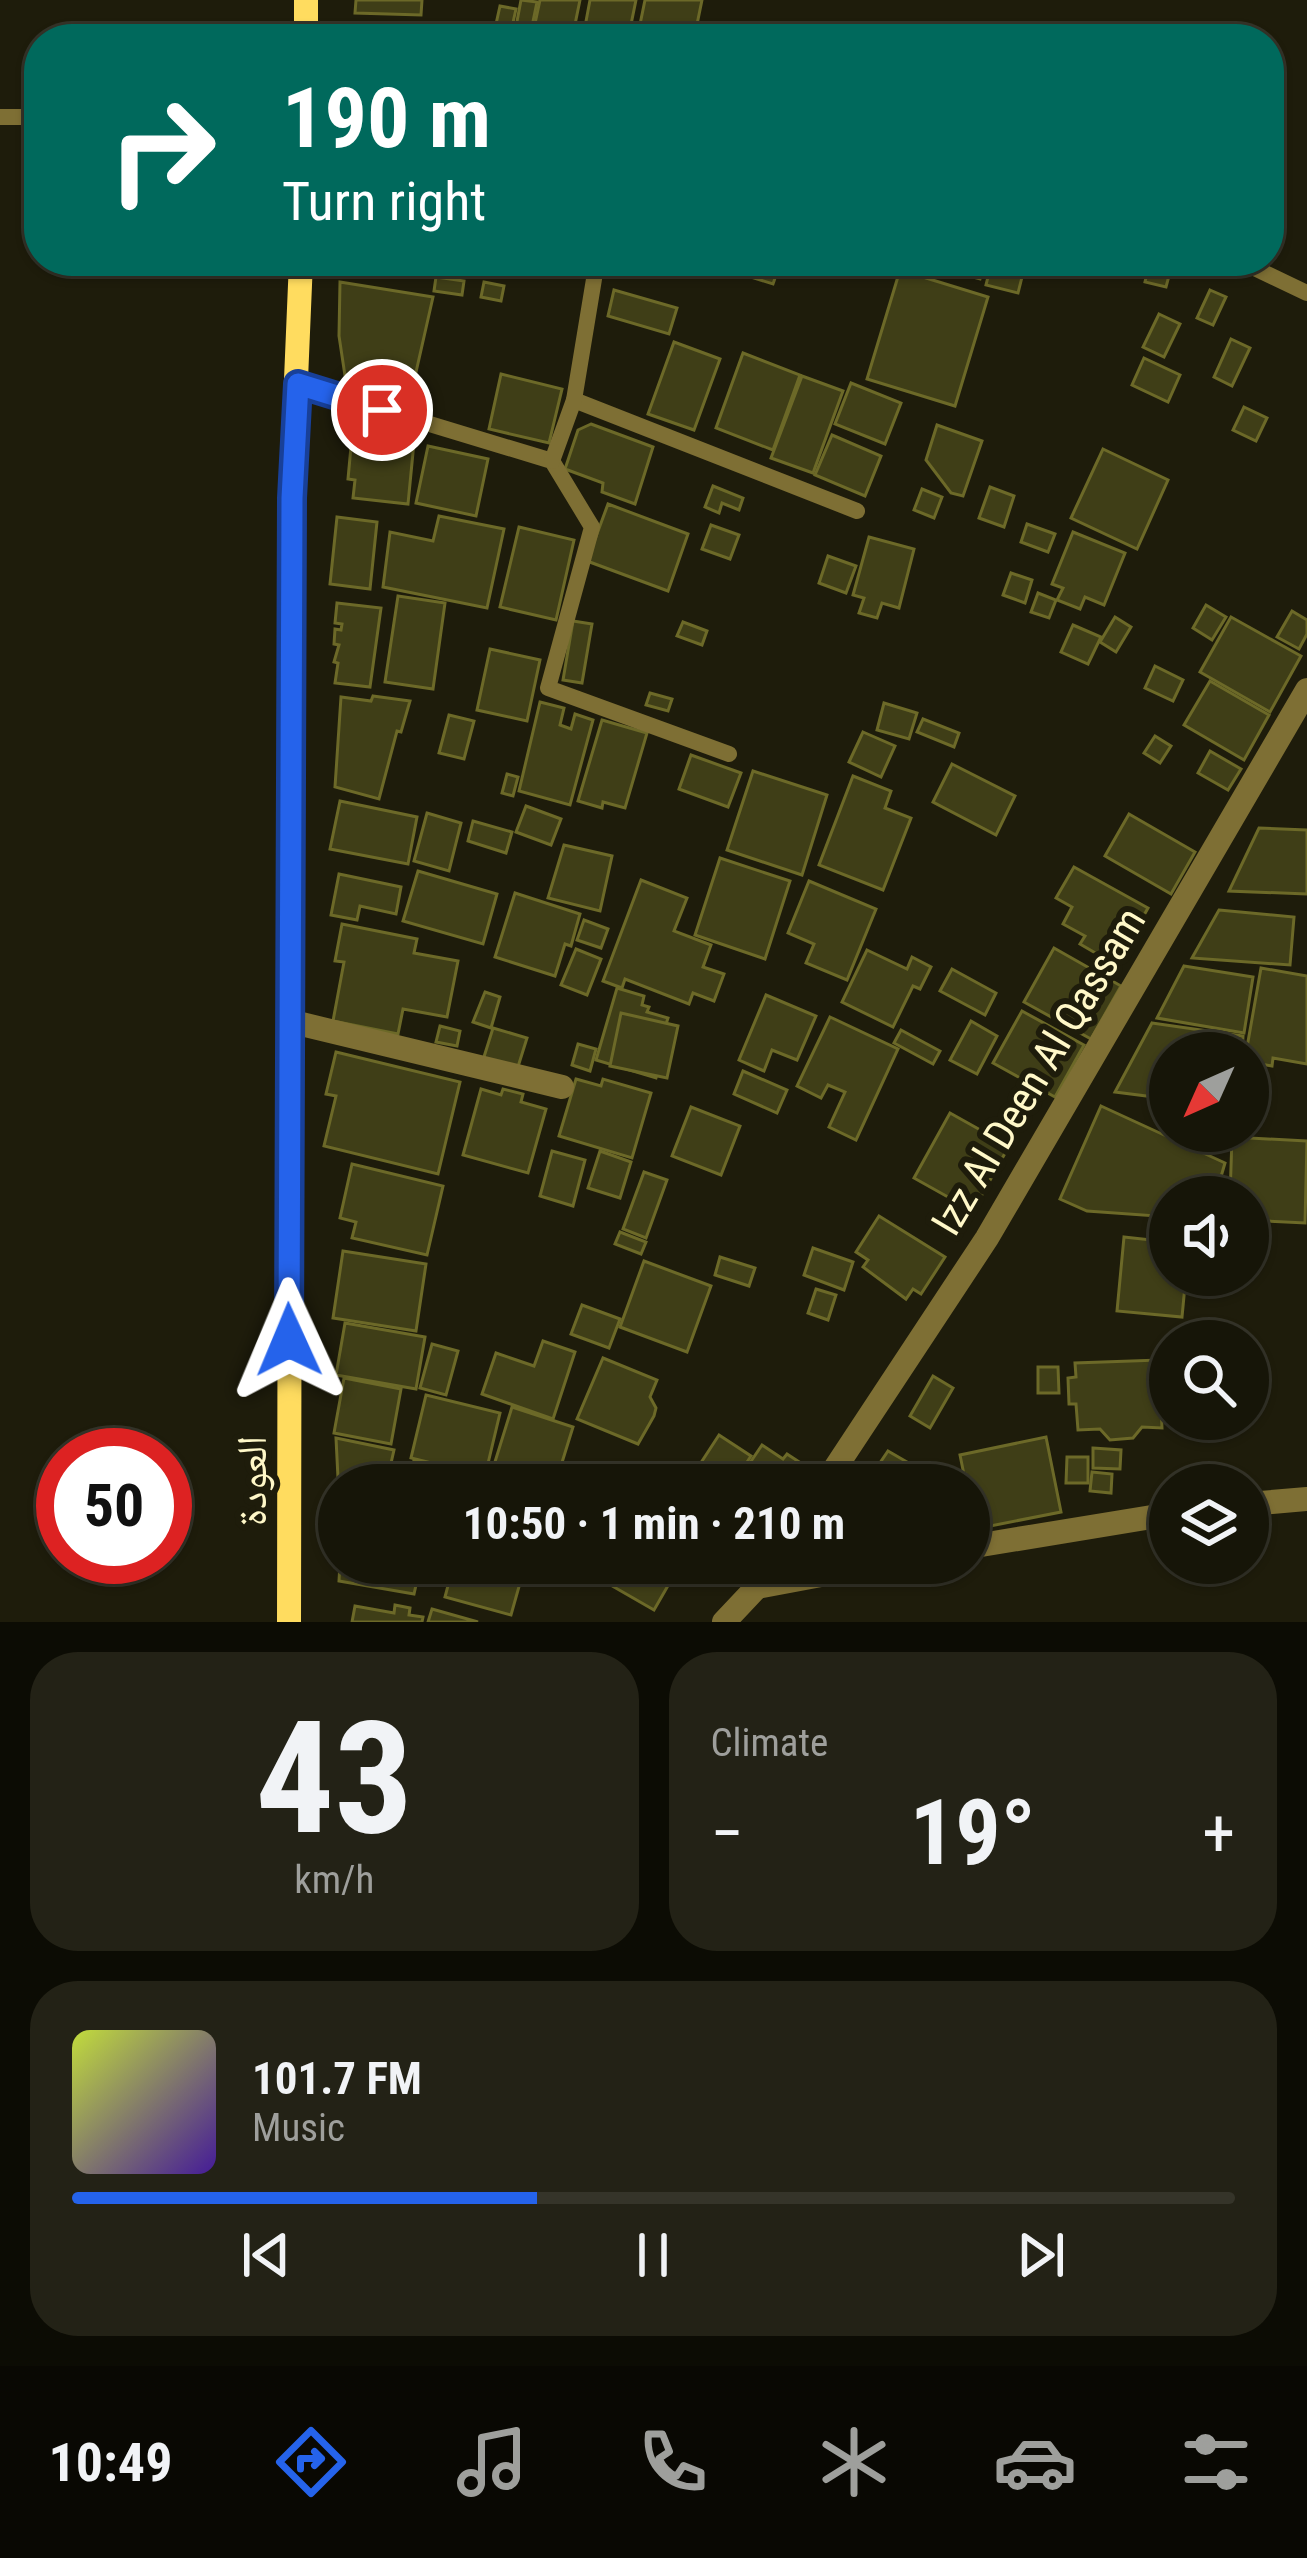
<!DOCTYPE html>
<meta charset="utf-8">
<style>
body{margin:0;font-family:"Roboto Condensed","Noto Naskh Arabic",sans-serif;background:#232216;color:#f1f3f6;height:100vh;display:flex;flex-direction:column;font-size:45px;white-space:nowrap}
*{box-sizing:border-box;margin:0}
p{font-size:39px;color:#9e9f9c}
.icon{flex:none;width:66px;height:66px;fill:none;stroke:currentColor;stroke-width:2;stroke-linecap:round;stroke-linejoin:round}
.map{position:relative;height:1622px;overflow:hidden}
.panel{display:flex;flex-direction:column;gap:30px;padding:30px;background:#0c0c04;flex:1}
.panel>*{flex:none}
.hud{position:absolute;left:24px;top:24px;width:1260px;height:252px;border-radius:48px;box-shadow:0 3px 9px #0004,0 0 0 3px #353429;background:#00695c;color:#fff;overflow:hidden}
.needle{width:78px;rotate:225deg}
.buttons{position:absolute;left:1149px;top:1032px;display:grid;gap:24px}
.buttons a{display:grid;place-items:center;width:120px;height:120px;border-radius:50%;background:#161508;box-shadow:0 3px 9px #0004,0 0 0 3px #353429;font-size:60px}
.speed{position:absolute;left:36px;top:1428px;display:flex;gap:24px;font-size:60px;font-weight:700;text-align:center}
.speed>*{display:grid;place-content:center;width:156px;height:156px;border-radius:50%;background:#161508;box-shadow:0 3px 9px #0004,0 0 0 3px #353429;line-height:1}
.speed .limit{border:18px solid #d22;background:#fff;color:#111}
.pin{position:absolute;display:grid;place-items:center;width:102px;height:102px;color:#fff;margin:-51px;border:6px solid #fff;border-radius:50%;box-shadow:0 3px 12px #0007}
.me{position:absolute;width:132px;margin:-66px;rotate:359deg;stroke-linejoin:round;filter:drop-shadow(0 0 9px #0008)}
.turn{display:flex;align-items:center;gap:42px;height:252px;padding:0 60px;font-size:54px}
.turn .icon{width:156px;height:156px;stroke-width:2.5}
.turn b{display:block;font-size:84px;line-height:102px}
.big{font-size:90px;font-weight:700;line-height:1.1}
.panel .tile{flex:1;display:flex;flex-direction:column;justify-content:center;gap:18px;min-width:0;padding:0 42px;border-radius:48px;background:#232216}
.panel .dial{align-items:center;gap:0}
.dial b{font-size:156px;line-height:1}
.song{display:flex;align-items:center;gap:36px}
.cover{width:144px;height:144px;border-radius:18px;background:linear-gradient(135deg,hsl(70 70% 55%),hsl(260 70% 35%))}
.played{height:12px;border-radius:6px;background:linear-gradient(90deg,#2563eb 40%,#353429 40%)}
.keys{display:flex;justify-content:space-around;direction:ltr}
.heat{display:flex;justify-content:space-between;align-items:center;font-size:66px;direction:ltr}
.panel .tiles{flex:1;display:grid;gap:30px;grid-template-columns:1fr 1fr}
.tile:last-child{grid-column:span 2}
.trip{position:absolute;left:318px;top:1464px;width:672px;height:120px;border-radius:60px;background:#161508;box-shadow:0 3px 9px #0004,0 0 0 3px #353429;font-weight:700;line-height:120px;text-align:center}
.dock{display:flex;height:192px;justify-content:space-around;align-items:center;background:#090803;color:#9e9f9c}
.dock .icon{width:84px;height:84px}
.dock .active{color:#2563eb}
.dock b{font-size:54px;color:#f1f3f6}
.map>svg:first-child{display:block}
</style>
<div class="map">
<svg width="1307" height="1622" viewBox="0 0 1307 1622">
<rect width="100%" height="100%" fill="#1e1c0b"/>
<g fill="#3f3e17" stroke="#6c6928" stroke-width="3">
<polygon points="356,0 422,0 421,15 355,13"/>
<polygon points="521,0 537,2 530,36 515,32"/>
<polygon points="540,0 580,0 572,39 533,33"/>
<polygon points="590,0 636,0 628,39 584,32"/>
<polygon points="645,0 702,0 694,39 637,39"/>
<polygon points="500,6 516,9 512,27 496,24"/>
<polygon points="349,261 406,261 405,267"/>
<polygon points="741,261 781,261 773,284 738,273"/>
<polygon points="914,261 985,261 980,279"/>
<polygon points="992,261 1026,261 1018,293 986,285"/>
<polygon points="1082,261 1148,261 1144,276"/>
<polygon points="1150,261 1173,261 1166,287 1145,282"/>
<polygon points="900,270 988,297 955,406 867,379"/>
<polygon points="436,277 464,281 462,295 434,291"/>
<polygon points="340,282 433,297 409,403 347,389 339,336"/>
<polygon points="484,282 504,286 501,301 481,297"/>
<polygon points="614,290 677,308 669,334 608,316"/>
<polygon points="1210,290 1226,297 1213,325 1197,318"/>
<polygon points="1159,314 1180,324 1164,357 1143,347"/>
<polygon points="1231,339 1250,348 1232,386 1214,377"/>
<polygon points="674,342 720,359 694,430 648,414"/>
<polygon points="743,353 800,375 773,450 716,428"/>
<polygon points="1144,358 1180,375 1168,402 1132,385"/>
<polygon points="501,374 562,389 549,443 489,429"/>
<polygon points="802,376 843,391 813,473 771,458"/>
<polygon points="851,383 901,403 885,444 835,424"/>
<polygon points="1244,407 1267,418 1256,441 1233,430"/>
<polygon points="591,424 653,447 635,504 602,492 603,483 565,469 578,430"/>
<polygon points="353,425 415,432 408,504 353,498 355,480 348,479"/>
<polygon points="937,425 982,441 963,496 951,493 926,460"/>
<polygon points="832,435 881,456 865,496 815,475"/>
<polygon points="428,446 488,459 476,516 416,503"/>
<polygon points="1103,449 1168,480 1137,549 1071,518"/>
<polygon points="713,486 743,498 739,510 722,503 719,513 705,507"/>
<polygon points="990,487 1014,496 1004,527 979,518"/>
<polygon points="922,489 942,497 934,518 914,510"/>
<polygon points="608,504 688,534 668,591 587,561"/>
<polygon points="439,516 504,529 487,608 383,587 390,532 433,541"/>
<polygon points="337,517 377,522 370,589 330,584"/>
<polygon points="1027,524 1055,534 1048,552 1021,542"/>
<polygon points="711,525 739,535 730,559 702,549"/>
<polygon points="519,527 574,540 556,620 500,607"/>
<polygon points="1073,532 1125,553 1104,605 1085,597 1080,609 1057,600 1063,588 1052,584"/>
<polygon points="869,537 914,549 899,608 882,603 877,618 859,613 864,598 853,595"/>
<polygon points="828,556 856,566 846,593 819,583"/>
<polygon points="1011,573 1032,580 1025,603 1003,595"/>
<polygon points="1038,593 1056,600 1049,618 1031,612"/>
<polygon points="398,596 445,603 433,689 385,682"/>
<polygon points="337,603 381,608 370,687 335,683 338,663 334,662 339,645 334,644 335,629 341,630 342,624 335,623"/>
<polygon points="1206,605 1226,617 1212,640 1193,628"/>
<polygon points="1292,611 1307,620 1307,634 1299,649 1277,637"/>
<polygon points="1115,617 1131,627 1116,652 1100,642"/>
<polygon points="1231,617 1301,656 1270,712 1200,672"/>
<polygon points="573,621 592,624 582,683 563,680"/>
<polygon points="683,622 707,631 702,645 677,636"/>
<polygon points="1073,625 1101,637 1088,664 1061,652"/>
<polygon points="490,649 540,660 527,721 477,710"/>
<polygon points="1155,666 1183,680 1173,701 1145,688"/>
<polygon points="1210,681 1269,715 1244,760 1184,725"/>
<polygon points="650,693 672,699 668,711 646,705"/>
<polygon points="373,696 410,701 401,732 397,731 379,799 335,787 341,697 371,701"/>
<polygon points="540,702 564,708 560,725 571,729 575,714 593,720 570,805 519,791"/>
<polygon points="884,703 917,713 909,739 877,730"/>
<polygon points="449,715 474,721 464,759 439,753"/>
<polygon points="923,719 959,733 954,747 917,732"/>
<polygon points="602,720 647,733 625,808 603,802 602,808 578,801"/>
<polygon points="863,732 895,746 881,777 849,762"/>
<polygon points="1155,736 1171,746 1160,763 1144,753"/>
<polygon points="1210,751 1241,769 1228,790 1198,773"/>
<polygon points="691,755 741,773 728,807 679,789"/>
<polygon points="952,764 1015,796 996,835 933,802"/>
<polygon points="753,771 827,795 802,875 727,850"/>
<polygon points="507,774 518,777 513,796 502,793"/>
<polygon points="853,776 891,791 885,808 911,818 883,890 819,865"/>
<polygon points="340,801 417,817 408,864 330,849"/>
<polygon points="526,806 561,819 551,845 516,832"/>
<polygon points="427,813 461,823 449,871 414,861"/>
<polygon points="1129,814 1195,852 1171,894 1105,856"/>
<polygon points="473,821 512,832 506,853 468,841"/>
<polygon points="1259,828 1307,830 1307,894 1229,891"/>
<polygon points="564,845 612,856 600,911 548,898"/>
<polygon points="720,858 790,881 765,959 695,935"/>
<polygon points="1074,867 1148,908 1116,965 1080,944 1085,936 1063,924 1072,907 1056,898"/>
<polygon points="418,871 497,894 483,944 403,921"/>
<polygon points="339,874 401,887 396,914 360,906 357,920 331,915"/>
<polygon points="641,880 687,898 674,931 711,945 703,967 724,974 714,1001 693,993 689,1004 625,979 622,988 603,981"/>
<polygon points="809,881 876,909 847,980 806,963 814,944 788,933"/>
<polygon points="515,893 580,914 571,946 565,944 555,976 495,957"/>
<polygon points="1219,910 1294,917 1290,965 1192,958"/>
<polygon points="584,920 608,929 601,948 577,940"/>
<polygon points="342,924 417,939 414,953 458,961 447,1017 403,1009 398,1034 333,1021 344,962 335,961"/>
<polygon points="1054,948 1121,986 1091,1039 1024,1002"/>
<polygon points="576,949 601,959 587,995 561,985"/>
<polygon points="867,950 907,969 912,957 931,967 920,989 913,986 893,1027 842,1002"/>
<polygon points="1184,966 1253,977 1244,1033 1157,1018"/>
<polygon points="1261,968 1307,976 1307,1064 1273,1058 1272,1066 1248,1062 1246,1053"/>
<polygon points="952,969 996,993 985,1015 940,991"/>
<polygon points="617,988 644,996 642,1005 649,1007 647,1012 668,1018 661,1040 667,1041 656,1078 596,1060"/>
<polygon points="485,992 500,997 491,1028 473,1022"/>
<polygon points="766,995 816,1016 797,1060 772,1050 764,1071 739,1060"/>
<polygon points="1022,1011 1084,1045 1055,1097 993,1063"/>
<polygon points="621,1013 678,1026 667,1078 610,1066"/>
<polygon points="830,1017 898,1049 856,1140 829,1127 845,1092 828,1085 821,1098 797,1086"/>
<polygon points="971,1021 997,1036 977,1074 950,1060"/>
<polygon points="1152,1023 1243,1036 1242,1053 1170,1053 1170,1099 1115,1092"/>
<polygon points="440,1026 460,1031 457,1046 436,1042"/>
<polygon points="493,1028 527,1038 517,1070 483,1060"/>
<polygon points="901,1030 940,1051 933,1064 894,1043"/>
<polygon points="578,1044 596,1049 590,1071 572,1065"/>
<polygon points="336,1052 460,1082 438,1174 324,1146 336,1096 326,1094"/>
<polygon points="743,1071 787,1090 777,1113 734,1094"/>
<polygon points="576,1079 601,1086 603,1079 651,1093 632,1158 559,1136"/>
<polygon points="481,1089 501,1095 503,1089 523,1094 521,1102 546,1109 528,1173 463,1155"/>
<polygon points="1101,1106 1225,1163 1215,1197 1170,1197 1170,1217 1087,1211 1060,1199"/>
<polygon points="691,1107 740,1126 721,1175 672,1156"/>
<polygon points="950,1113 1009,1146 973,1211 914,1178"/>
<polygon points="1232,1137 1307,1141 1305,1223 1248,1220 1248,1197 1230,1197"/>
<polygon points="552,1151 585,1160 573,1206 540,1196"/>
<polygon points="600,1151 631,1162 620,1198 588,1188"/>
<polygon points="352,1164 443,1186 427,1255 352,1238 356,1222 340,1218"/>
<polygon points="644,1172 667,1180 646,1238 623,1229"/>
<polygon points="879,1216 945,1257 921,1294 913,1289 906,1299 863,1267 868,1260 856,1252"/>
<polygon points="620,1232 646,1242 641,1254 615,1244"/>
<polygon points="1124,1237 1170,1242 1170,1275 1186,1275 1182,1317 1117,1311"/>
<polygon points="813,1248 853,1262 844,1290 804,1275"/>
<polygon points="343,1251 426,1264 416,1331 333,1318"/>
<polygon points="720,1257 755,1268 749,1286 715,1275"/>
<polygon points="644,1261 711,1286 687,1352 620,1327"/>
<polygon points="816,1289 836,1295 828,1320 808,1313"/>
<polygon points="582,1305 620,1319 609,1348 571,1334"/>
<polygon points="345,1323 425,1337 416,1389 336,1375"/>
<polygon points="543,1341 575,1352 553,1419 482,1394 496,1353 534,1366"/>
<polygon points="432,1344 458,1351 446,1395 420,1388"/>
<polygon points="603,1358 657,1380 650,1397 656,1408 654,1416 638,1444 577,1419"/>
<polygon points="1159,1360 1162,1428 1142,1427 1133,1438 1110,1440 1100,1429 1078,1430 1076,1404 1069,1404 1068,1378 1076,1377 1075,1363"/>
<polygon points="1038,1367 1058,1367 1059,1393 1038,1393"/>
<polygon points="933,1376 953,1388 930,1428 910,1416"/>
<polygon points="344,1378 401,1389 391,1444 334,1433"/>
<polygon points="426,1395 500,1413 485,1476 411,1458"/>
<polygon points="512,1407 573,1427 555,1485 494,1465"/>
<polygon points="719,1435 751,1456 732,1485 703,1485 691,1478"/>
<polygon points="1046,1437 1061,1512 975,1529 960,1455"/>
<polygon points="336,1438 394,1450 386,1485 338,1478"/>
<polygon points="762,1445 783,1459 787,1454 816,1473 808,1485 735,1485"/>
<polygon points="1093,1448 1121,1450 1120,1469 1093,1468"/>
<polygon points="888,1451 938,1480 965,1474 967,1485 865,1485"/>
<polygon points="1067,1457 1088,1457 1088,1483 1066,1483"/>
<polygon points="414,1460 438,1465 433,1485 409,1485"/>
<polygon points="493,1467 547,1485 487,1485"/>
<polygon points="1092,1472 1112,1474 1111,1493 1090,1491"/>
<polygon points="340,1563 421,1563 414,1594 339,1581"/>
<polygon points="454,1563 479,1563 522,1576 511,1615 445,1597"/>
<polygon points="584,1563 681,1563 654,1610 581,1568"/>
<polygon points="395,1605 410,1608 409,1615 423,1617 422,1622 352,1622 355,1606 394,1613"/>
<polygon points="432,1609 478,1622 428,1622"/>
</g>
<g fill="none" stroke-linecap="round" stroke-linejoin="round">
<g stroke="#7e6f34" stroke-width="16">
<polyline points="306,29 382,39"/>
<polyline points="0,117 39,117"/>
<polyline points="1240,261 1307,293"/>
<polyline points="298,384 552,461 592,527 548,688 729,754"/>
<polyline points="574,400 857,511"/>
<polyline points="552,461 574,400 597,261"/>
</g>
<g stroke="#7e6f34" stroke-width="24">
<polyline points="289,1021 562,1087"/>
<polyline points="824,1485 987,1238 1307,690"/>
<polyline points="1248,1504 1307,1499"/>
<polyline points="969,1547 1170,1514"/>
<polyline points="757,1587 885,1563"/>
<polyline points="724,1622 757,1587 773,1563"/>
</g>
<g stroke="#ffdc5f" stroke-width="24">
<polyline points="306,39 306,0"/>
<polyline points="289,1622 291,498 301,261"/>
</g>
</g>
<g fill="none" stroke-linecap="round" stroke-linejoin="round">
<g stroke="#184099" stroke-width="30">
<polyline id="route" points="289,1340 292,498 298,384 382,410"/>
</g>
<use href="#route" stroke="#2563eb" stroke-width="21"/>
</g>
<g text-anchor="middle" stroke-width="12" stroke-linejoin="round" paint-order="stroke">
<g font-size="42" fill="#fff8c8" stroke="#1e1c0b">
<text transform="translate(1038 1071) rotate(-59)" y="15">Izz Al Deen Al Qassam</text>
<text transform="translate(251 1481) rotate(-90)" y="15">العودة</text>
</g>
</g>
</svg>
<div class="buttons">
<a><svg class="needle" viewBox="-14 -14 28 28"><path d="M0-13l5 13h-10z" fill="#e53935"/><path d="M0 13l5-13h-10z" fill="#9e9f9c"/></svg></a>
<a><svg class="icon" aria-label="sound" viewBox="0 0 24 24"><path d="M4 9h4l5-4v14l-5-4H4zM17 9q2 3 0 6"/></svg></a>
<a><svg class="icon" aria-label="search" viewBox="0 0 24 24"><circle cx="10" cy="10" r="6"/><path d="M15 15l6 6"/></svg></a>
<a><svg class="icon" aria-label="layers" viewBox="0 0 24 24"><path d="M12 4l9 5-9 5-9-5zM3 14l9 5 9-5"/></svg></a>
</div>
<div class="speed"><div class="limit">50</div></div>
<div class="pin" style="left:382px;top:410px;background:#d93025"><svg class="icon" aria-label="arrive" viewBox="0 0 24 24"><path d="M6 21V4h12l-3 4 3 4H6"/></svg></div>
<svg class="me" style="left:289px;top:1340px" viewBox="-20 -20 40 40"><path d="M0-17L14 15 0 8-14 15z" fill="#2563eb" stroke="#fff" stroke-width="4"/></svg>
<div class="trip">10:50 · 1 min · 210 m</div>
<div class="hud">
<div class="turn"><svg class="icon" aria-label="right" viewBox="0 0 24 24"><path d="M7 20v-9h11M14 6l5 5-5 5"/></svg><div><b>190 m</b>Turn right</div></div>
</div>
</div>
<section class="panel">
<div class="tiles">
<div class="tile dial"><b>43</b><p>km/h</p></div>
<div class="tile"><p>Climate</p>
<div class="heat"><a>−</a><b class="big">19°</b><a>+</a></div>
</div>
<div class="tile">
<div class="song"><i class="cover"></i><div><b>101.7 FM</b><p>Music</p></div></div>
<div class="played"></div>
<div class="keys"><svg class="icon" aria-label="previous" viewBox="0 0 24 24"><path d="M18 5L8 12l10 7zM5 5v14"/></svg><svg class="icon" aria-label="pause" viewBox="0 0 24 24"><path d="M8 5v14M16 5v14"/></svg><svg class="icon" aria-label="next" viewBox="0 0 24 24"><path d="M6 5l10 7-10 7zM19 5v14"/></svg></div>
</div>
</div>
</section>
<nav class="dock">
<b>10:49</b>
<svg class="icon active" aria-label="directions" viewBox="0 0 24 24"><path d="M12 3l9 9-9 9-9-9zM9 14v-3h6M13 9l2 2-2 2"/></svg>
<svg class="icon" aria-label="music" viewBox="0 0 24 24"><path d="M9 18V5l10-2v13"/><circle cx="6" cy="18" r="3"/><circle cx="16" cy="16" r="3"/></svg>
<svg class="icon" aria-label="phone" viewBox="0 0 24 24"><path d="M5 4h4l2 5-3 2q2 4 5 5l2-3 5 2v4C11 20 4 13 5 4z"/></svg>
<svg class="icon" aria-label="climate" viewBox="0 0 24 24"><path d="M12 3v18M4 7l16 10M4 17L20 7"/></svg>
<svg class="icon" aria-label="car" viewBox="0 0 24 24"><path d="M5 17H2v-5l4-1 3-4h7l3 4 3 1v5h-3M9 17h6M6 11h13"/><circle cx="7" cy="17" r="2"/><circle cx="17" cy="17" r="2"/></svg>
<svg class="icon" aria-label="filters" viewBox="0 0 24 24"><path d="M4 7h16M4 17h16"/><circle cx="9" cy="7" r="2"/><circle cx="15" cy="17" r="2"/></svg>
</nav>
